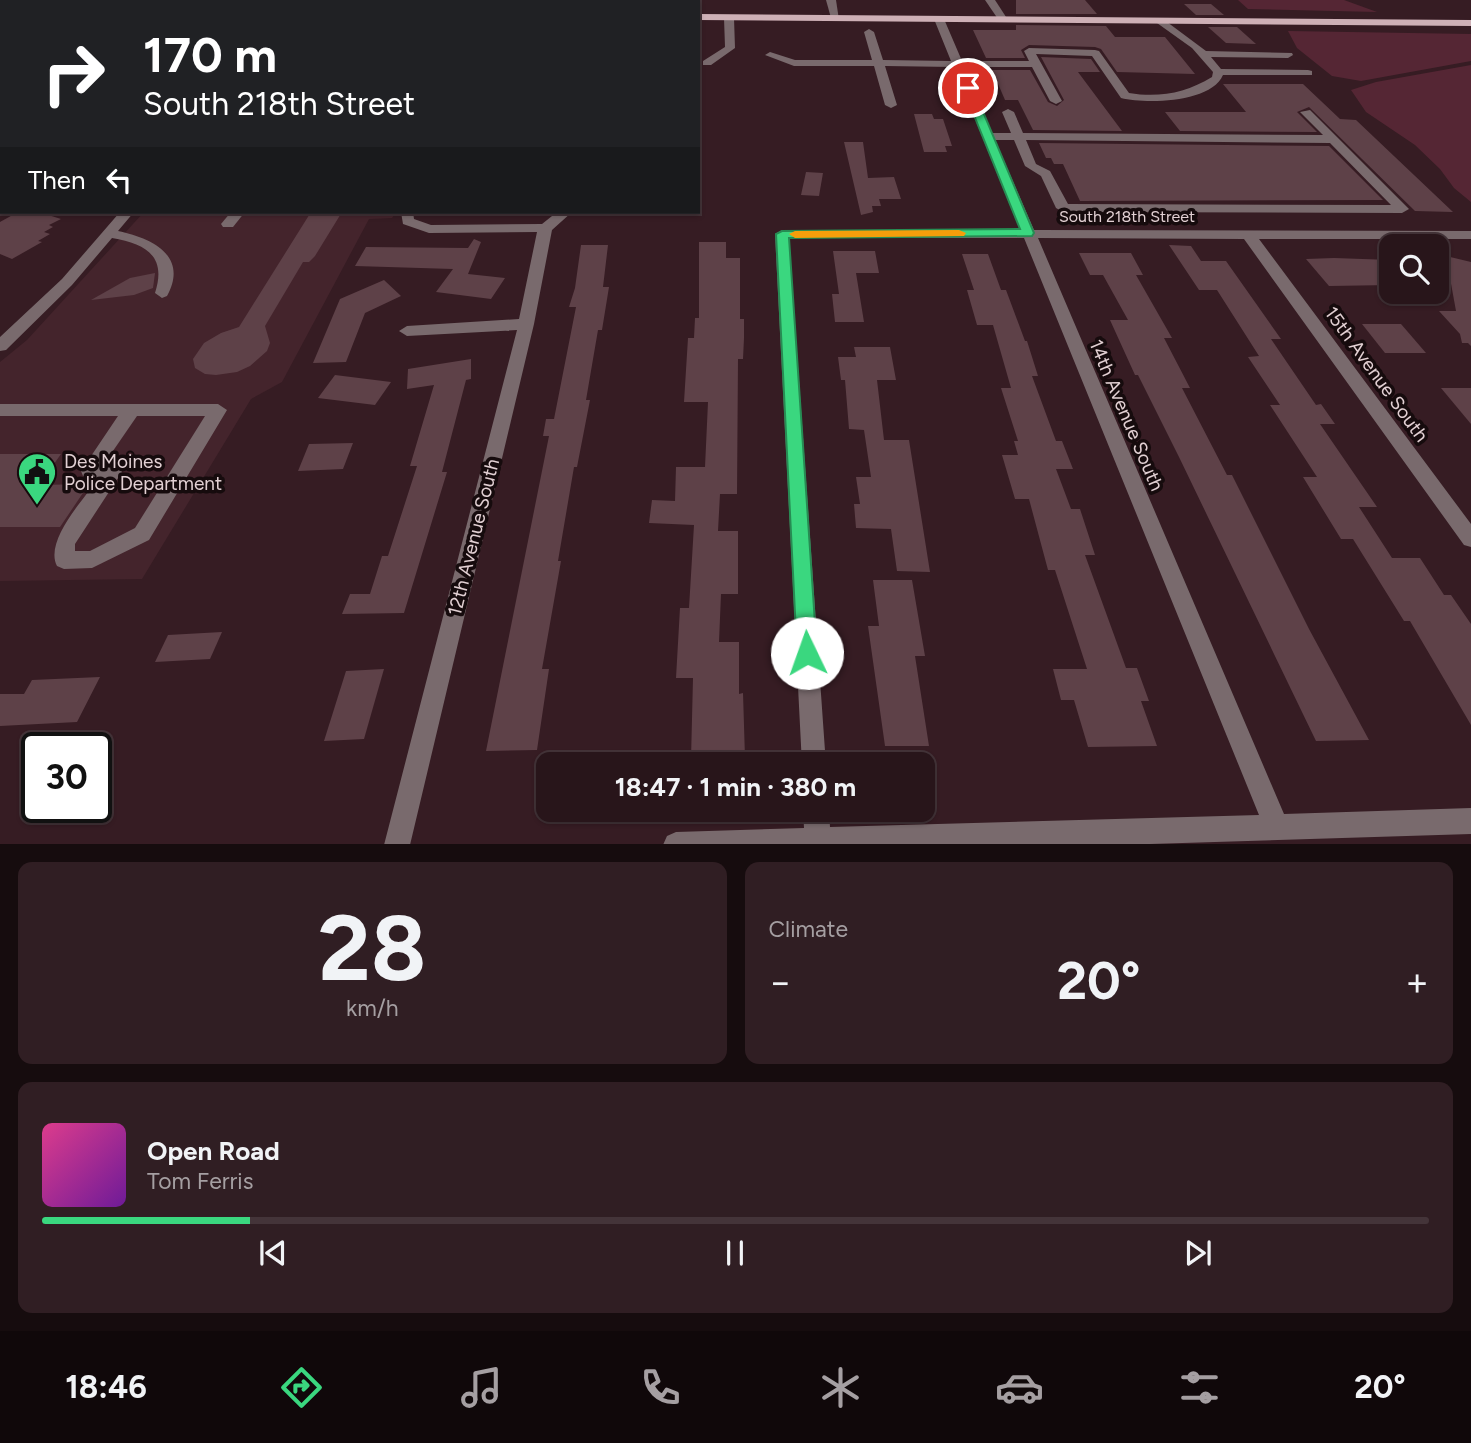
<!DOCTYPE html>
<meta charset="utf-8">
<style>
body{margin:0;font-family:Figtree,sans-serif;background:#301e23;color:#f1f3f6;height:100vh;display:flex;flex-direction:column;font-size:26px;white-space:nowrap}
*{box-sizing:border-box;margin:0}
p{font-size:23px;color:#a59fa2}
.icon{flex:none;width:38px;height:38px;fill:none;stroke:currentColor;stroke-width:2;stroke-linecap:round;stroke-linejoin:round}
.map{position:relative;height:844px;overflow:hidden}
.drawer{display:flex;flex-direction:column;gap:18px;padding:18px;background:#160c0e;flex:1}
.drawer>*{flex:none}
.hud{position:absolute;left:0px;top:0px;width:700px;height:214px;box-shadow:0 2px 5px #0004,0 0 0 2px #443439;background:#202124;color:#fff;overflow:hidden}
.controls{position:absolute;left:1379px;top:234px;display:grid;gap:14px}
.controls a{display:grid;place-items:center;width:70px;height:70px;border-radius:14px;background:#28151a;box-shadow:0 2px 5px #0004,0 0 0 2px #443439;font-size:35px}
.speed{position:absolute;left:21px;top:732px;display:flex;gap:14px;font-size:35px;font-weight:700;text-align:center}
.speed>*{display:grid;place-content:center;width:91px;height:91px;border-radius:50%;background:#28151a;box-shadow:0 2px 5px #0004,0 0 0 2px #443439;line-height:1}
.speed .limit{border:4px solid #111;border-radius:10px;background:#fff;color:#111}
.pin{position:absolute;display:grid;place-items:center;width:60px;height:60px;color:#fff;margin:-30px;border:4px solid #fff;border-radius:50%;box-shadow:0 2px 7px #0007}
.me{position:absolute;width:77px;margin:-38px;rotate:357deg;stroke-linejoin:round;filter:drop-shadow(0 0 5px #0008)}
.turn{display:flex;align-items:center;gap:24px;height:147px;padding:0 28px;font-size:32px}
.turn .icon{width:91px;height:91px;stroke-width:2.5}
.turn b{display:block;font-size:49px;line-height:60px}
.then{display:flex;align-items:center;height:66px;padding:0 28px;background:#0003;gap:14px;font-size:26px}
.big{font-size:52px;font-weight:700;line-height:1.1}
.drawer .tile{flex:1;display:flex;flex-direction:column;justify-content:center;gap:10px;min-width:0;padding:0 24px;border-radius:14px;background:#301e23}
.drawer .dial{align-items:center;gap:0}
.dial b{font-size:91px;line-height:1}
.song{display:flex;align-items:center;gap:21px}
.cover{width:84px;height:84px;border-radius:10px;background:linear-gradient(135deg,hsl(330 70% 55%),hsl(280 70% 35%))}
.played{height:7px;border-radius:4px;background:linear-gradient(90deg,#3ad77f 15%,#443439 15%)}
.keys{display:flex;justify-content:space-around;direction:ltr}
.heat{display:flex;justify-content:space-between;align-items:center;font-size:38px;direction:ltr}
.drawer .tiles{flex:1;display:grid;gap:18px;grid-template-columns:1fr 1fr}
.tile:last-child{grid-column:span 2}
.trip{position:absolute;left:536px;top:752px;width:399px;height:70px;border-radius:14px;background:#28151a;box-shadow:0 2px 5px #0004,0 0 0 2px #443439;font-weight:700;line-height:70px;text-align:center}
.tab-bar{display:flex;height:112px;justify-content:space-around;align-items:center;background:#10080a;color:#a59fa2}
.tab-bar .icon{width:49px;height:49px}
.tab-bar .on{color:#3ad77f}
.tab-bar b{font-size:32px;color:#f1f3f6}
.map>svg:first-child{display:block}
</style>
<div class="map">
<svg width="1471" height="845" viewBox="0 0 1471 845">
<rect width="100%" height="100%" fill="#361c23"/>
<polygon fill="#44242c" points="144,212 396,212 392,218 369,219 282,382 251,399 142,579 0,581 0,362 27,340"/>
<g fill="#552634">
<polygon points="1238,0 1344,0 1377,12 1248,9"/>
<polygon points="1288,31 1471,34 1471,61 1361,81 1332,76 1297,48"/>
<polygon points="1471,65 1471,202 1454,188 1440,169 1415,145 1366,112 1351,90 1376,82"/>
</g>
<g fill="#5e4148">
<polygon points="1016,0 1085,0 1097,14 1016,14"/>
<polygon points="1184,4 1211,4 1224,15 1196,15"/>
<polygon points="1016,25 1106,26 1115,37 1165,37 1195,74 1117,72 1101,49 1095,47 1029,45 1021,50 1025,58 986,58 973,30 1016,30"/>
<polygon points="1208,27 1237,27 1256,44 1226,43"/>
<polygon points="1041,57 1091,59 1100,72 1078,72 1122,131 1033,130 1018,100 1005,100 992,70 1030,70 1048,102 1057,106 1064,100"/>
<polygon points="1223,84 1303,84 1340,119 1356,120 1453,212 1415,211 1309,107 1297,112 1317,132 1180,131 1165,112 1246,112"/>
<polygon points="914,114 932,114 934,119 943,119 952,146 945,146 947,152 924,152"/>
<polygon points="844,142 863,142 868,178 894,177 901,199 879,199 881,206 872,206 873,212 861,215"/>
<polygon points="1039,143 1329,146 1383,200 1080,201 1063,164 1054,164 1051,158 1046,158"/>
<polygon points="806,172 823,173 819,196 801,195"/>
<polygon points="18,212 39,212 61,219 49,225 53,227 44,232 50,234 38,241 42,242 12,259 0,254 0,222"/>
<polygon points="311,212 342,212 315,256 309,262 303,262 265,326 270,343 267,351 250,366 237,372 216,375 205,374 195,368 193,359 204,343 221,333 239,327"/>
<polygon points="474,239 481,242 468,274 505,278 491,299 436,292 453,269 355,266 366,247 468,248"/>
<polygon points="699,242 726,242 726,258 740,258 740,319 744,319 744,338 743,359 738,359 737,494 720,494 718,531 738,531 738,594 721,594 719,642 739,642 739,694 743,693 745,758 691,759 693,678 676,678 680,608 689,608 694,525 649,523 652,500 675,501 676,467 705,467 708,402 684,402 688,338 694,338 695,318 699,318"/>
<polygon points="581,245 608,245 603,287 609,287 602,330 598,330 586,400 590,400 577,467 574,467 558,561 561,561 542,669 549,669 537,750 486,751 549,436 543,436 546,419 554,419 576,307 569,307 575,288"/>
<polygon points="1169,245 1191,246 1201,261 1226,261 1281,339 1271,339 1316,405 1321,404 1335,424 1320,424 1377,507 1359,507 1392,558 1420,558 1444,595 1451,595 1471,624 1471,725 1410,621 1404,621 1353,539 1341,539 1303,477 1317,477 1270,405 1280,405 1248,357 1259,356 1217,290 1199,290"/>
<polygon points="833,251 875,251 879,273 856,273 864,322 835,322 832,294 839,294"/>
<polygon points="1079,253 1131,253 1143,275 1136,275 1172,338 1164,338 1190,388 1182,388 1227,475 1232,475 1309,629 1369,740 1316,741 1179,457 1138,375 1135,375 1110,320 1128,320 1103,275 1090,275"/>
<polygon points="962,254 988,254 1001,290 1006,290 1025,341 1027,341 1038,376 1032,376 1056,441 1062,441 1073,469 1056,469 1071,509 1080,509 1095,555 1085,555 1126,668 1137,668 1149,701 1141,701 1157,746 1088,747 1074,700 1061,700 1053,669 1087,669 1055,570 1048,570 1029,499 1015,499 1002,455 1018,455 1014,441 1018,441 1001,388 1011,388 993,325 977,325 967,290 974,290"/>
<polygon points="1446,256 1471,262 1471,346 1468,343 1462,343 1460,334 1439,311 1456,311"/>
<polygon points="1334,258 1391,260 1391,285 1329,286 1306,259"/>
<polygon points="155,273 153,288 134,295 91,300 130,278"/>
<polygon points="384,280 401,296 365,313 346,362 313,363 340,299"/>
<polygon points="1362,324 1401,324 1426,353 1385,353"/>
<polygon points="854,347 890,347 896,380 877,380 884,440 909,440 930,572 897,571 891,529 856,528 854,504 860,504 856,477 871,477 864,430 849,429 845,380 841,380 838,357 856,357"/>
<polygon points="471,359 471,379 466,380 442,472 447,472 404,613 342,614 350,594 370,594 382,556 388,556 417,466 410,466 434,385 407,389 408,369"/>
<polygon points="335,375 391,382 375,405 318,398"/>
<polygon points="1441,388 1471,388 1471,424"/>
<polygon points="353,443 343,469 298,471 309,444"/>
<polygon points="0,454 61,454 39,485 89,484 60,527 0,527"/>
<polygon points="873,580 912,580 925,656 915,656 929,746 885,746 868,626 879,626"/>
<polygon points="222,632 210,659 155,662 168,635"/>
<polygon points="384,669 364,739 324,741 346,671"/>
<polygon points="100,677 77,722 0,726 0,694 24,694 32,680"/>
</g>
<g fill="none" stroke-linecap="round" stroke-linejoin="round">
<g fill="#796a6d" fill-rule="evenodd">
<polygon points="304,0 314,0 304,2"/>
<polygon points="408,0 428,0 429,2 410,2"/>
<polygon points="447,0 460,0 446,2"/>
<rect x="592" y="0" width="10" height="2"/>
<polygon points="655,0 665,0 655,2"/>
<polygon points="826,0 836,0 839,20 831,18"/>
<polygon points="985,0 995,0 1008,20 1006,22 1000,22"/>
<polygon points="729,15 734,18 735,48 711,65 703,65 703,61 725,47 724,18"/>
<path d="M939,16L944,19L962,61H1029L1024,51L1029,48L1095,50L1099,51L1129,93C1159,98 1186,93 1212,77L1213,72L1192,48L1157,23V19H1163L1206,51L1292,53L1293,55L1288,58L1211,57L1221,69L1308,70L1312,71V75H1223C1211,103 1146,104 1121,98L1092,56L1036,54L1062,101L1056,104L1050,101L1032,67H964L992,133H1011L1002,112L1008,109L1014,112L1023,133L1323,135L1300,112L1310,110L1409,209L1402,213L1063,212L1056,208L1041,176L1025,166L1014,140H995L1034,230L1471,231V239H1259L1471,524V547L1464,545L1244,239L1038,238L1284,814L1471,808V834L1118,845H663L667,836L676,832L804,828L803,810H829L830,827L1259,815L1024,238H789L826,765H802L775,234L782,230H1020L954,67L885,66L897,105L891,108L885,105L874,66H794L765,55L770,52L795,60H872L864,32L869,29L874,32L883,60L951,61L934,19ZM1026,140L1330,143L1391,205L1068,204L1050,171L1036,164Z"/>
<rect x="0" y="26" width="2" height="6"/>
<rect x="0" y="50" width="2" height="6"/>
<rect x="0" y="139" width="2" height="8"/>
<polygon points="2,204 2,212 5,212 0,213"/>
<path d="M120,212H134L118,231C152,238 189,256 167,296L162,298L155,293C167,256 146,244 112,238L72,285L6,350L0,351V337L62,279Z"/>
<polygon points="231,212 245,212 233,227 223,227 221,224"/>
<polygon points="401,212 413,212 414,219 431,225 542,224 557,212 572,212 552,230 534,324 410,845 384,845 517,330 407,336 399,331 407,326 519,319 537,232 429,233 403,224"/>
<path d="M0,404H218L227,410L149,540L92,568L64,569L57,566C44,541 84,499 98,479L83,476L81,471L118,416H0ZM137,416H205L135,528L90,551H75V544L122,472L120,467L104,464Z"/>
</g>
<g fill="#ceb0b6" fill-rule="evenodd">
<rect x="0" y="9" width="2" height="6"/>
<polygon points="698,14 1471,20 1471,26 698,20"/>
</g>
</g>
<polygon fill="#3ad77f" stroke="#268c53" stroke-width="2" points="968,85 973,88 1034,233 1032,236 789,238 817,653 814,660 807,662 800,660 797,653 776,234 782,231 1020,229 963,88"/>
<polygon fill="#f59e0b" points="959,230 966,233 964,236 795,238 789,234 795,231"/>
<defs>
<g id="civic-pin" transform="scale(2.0125)"><path d="M0 17L-7.5 6A9.5 9.5 0 1 1 7.5 6Z" fill="#3ad77f" stroke="#160b0d"/><path d="M-.6-6.5H3V-4.5H.6V-3L4-1V1h2V6H-6V1h2V-1L-.6-3ZM-1.2 2.5V6h2.4V2.5Z" fill="#111"/></g>
</defs>
<g fill-rule="evenodd">
<use href="#civic-pin" x="37" y="472"/>
</g>
<g text-anchor="middle" stroke-width="7" stroke-linejoin="round" paint-order="stroke">
<g font-size="16" fill="#e2d0d3" stroke="#160b0d">
<text x="1127" y="222">South 218th Street</text>
</g>
<g font-size="19" fill="#e2d0d3" stroke="#160b0d">
<text transform="translate(1377 374) rotate(54)" y="7">15th Avenue South</text>
<text transform="translate(1127 415) rotate(67)" y="7">14th Avenue South</text>
<text transform="translate(473 537) rotate(-76)" y="7">12th Avenue South</text>
</g>
<g font-size="19" fill="#e2d0d3" stroke="#160b0d" text-anchor="start">
<text x="64" y="468">Des Moines<tspan x="64" dy="22">Police Department</tspan></text>
</g>
</g>
</svg>
<div class="controls">
<a><svg class="icon" aria-label="search" viewBox="0 0 24 24"><circle cx="10" cy="10" r="6"/><path d="M15 15l6 6"/></svg></a>
</div>
<div class="speed"><div class="limit">30</div></div>
<div class="pin" style="left:968px;top:88px;background:#d93025"><svg class="icon" aria-label="arrive" viewBox="0 0 24 24"><path d="M6 21V4h12l-3 4 3 4H6"/></svg></div>
<svg class="me" style="left:807px;top:653px" viewBox="-20 -20 40 40"><circle r="19" fill="#fff"/><path d="M0-13L10 11 0 6-10 11z" fill="#3ad77f"/></svg>
<div class="trip">18:47 · 1 min · 380 m</div>
<div class="hud">
<div class="turn"><svg class="icon" aria-label="right" viewBox="0 0 24 24"><path d="M7 20v-9h11M14 6l5 5-5 5"/></svg><div><b>170 m</b>South 218th Street</div></div>
<div class="then">Then<svg class="icon" aria-label="left" viewBox="0 0 24 24"><path d="M17 20v-9H6M10 6l-5 5 5 5"/></svg></div>
</div>
</div>
<section class="drawer">
<div class="tiles">
<div class="tile dial"><b>28</b><p>km/h</p></div>
<div class="tile"><p>Climate</p>
<div class="heat"><a>−</a><b class="big">20°</b><a>+</a></div>
</div>
<div class="tile">
<div class="song"><i class="cover"></i><div><b>Open Road</b><p>Tom Ferris</p></div></div>
<div class="played"></div>
<div class="keys"><svg class="icon" aria-label="previous" viewBox="0 0 24 24"><path d="M18 5L8 12l10 7zM5 5v14"/></svg><svg class="icon" aria-label="pause" viewBox="0 0 24 24"><path d="M8 5v14M16 5v14"/></svg><svg class="icon" aria-label="next" viewBox="0 0 24 24"><path d="M6 5l10 7-10 7zM19 5v14"/></svg></div>
</div>
</div>
</section>
<nav class="tab-bar">
<b>18:46</b>
<svg class="icon on" aria-label="directions" viewBox="0 0 24 24"><path d="M12 3l9 9-9 9-9-9zM9 14v-3h6M13 9l2 2-2 2"/></svg>
<svg class="icon" aria-label="music" viewBox="0 0 24 24"><path d="M9 18V5l10-2v13"/><circle cx="6" cy="18" r="3"/><circle cx="16" cy="16" r="3"/></svg>
<svg class="icon" aria-label="phone" viewBox="0 0 24 24"><path d="M5 4h4l2 5-3 2q2 4 5 5l2-3 5 2v4C11 20 4 13 5 4z"/></svg>
<svg class="icon" aria-label="climate" viewBox="0 0 24 24"><path d="M12 3v18M4 7l16 10M4 17L20 7"/></svg>
<svg class="icon" aria-label="car" viewBox="0 0 24 24"><path d="M5 17H2v-5l4-1 3-4h7l3 4 3 1v5h-3M9 17h6M6 11h13"/><circle cx="7" cy="17" r="2"/><circle cx="17" cy="17" r="2"/></svg>
<svg class="icon" aria-label="filters" viewBox="0 0 24 24"><path d="M4 7h16M4 17h16"/><circle cx="9" cy="7" r="2"/><circle cx="15" cy="17" r="2"/></svg>
<b>20°</b>
</nav>
